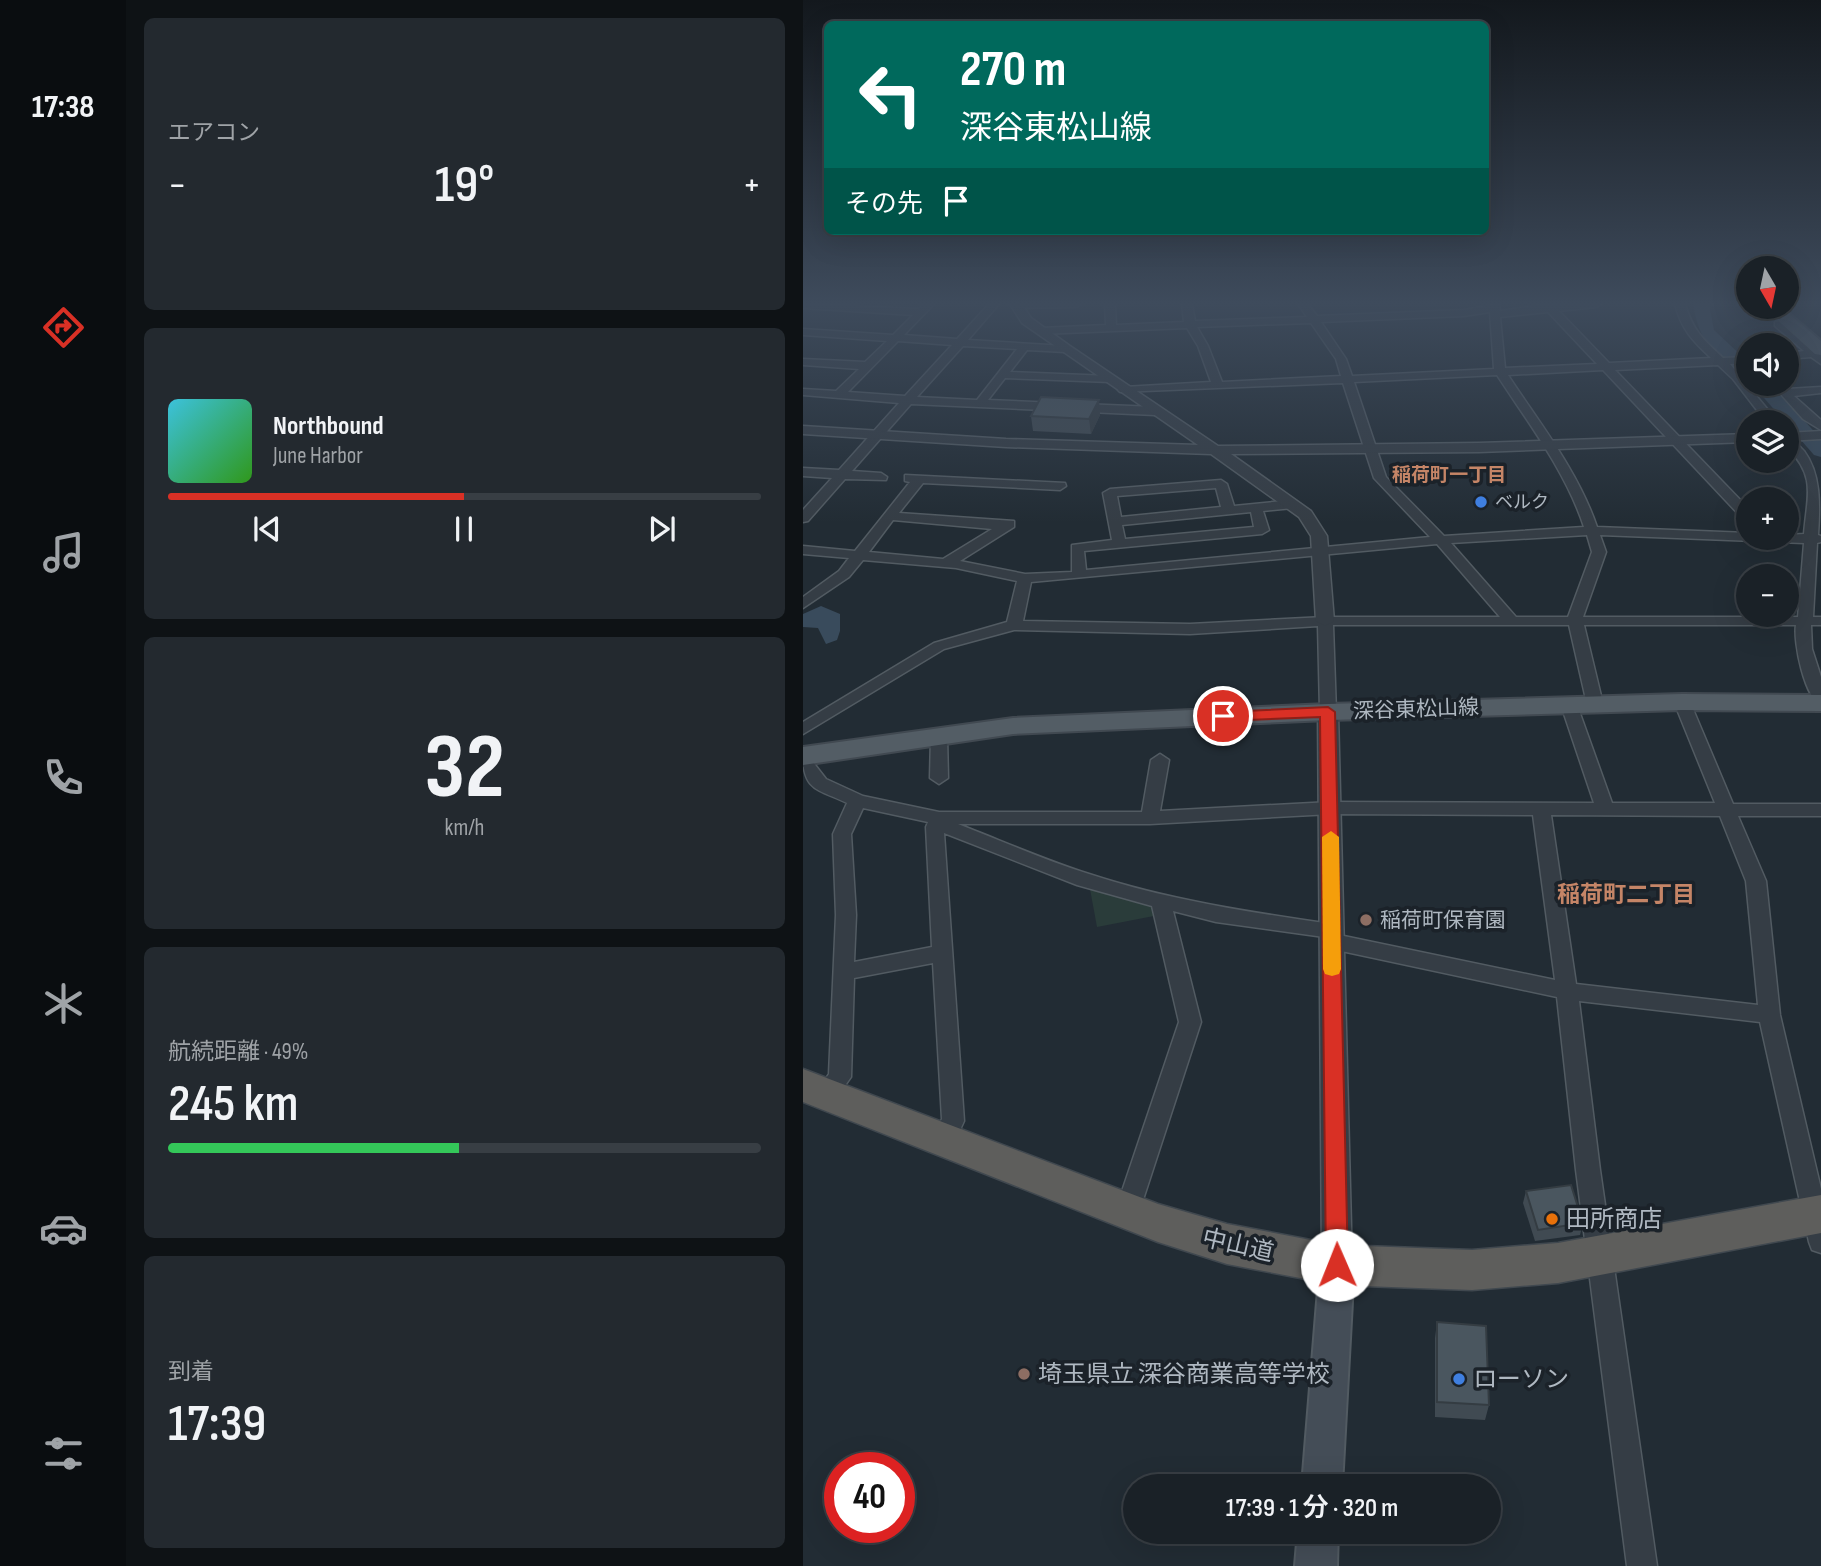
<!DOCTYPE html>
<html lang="ja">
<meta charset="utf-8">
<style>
body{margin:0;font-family:"Sofia Sans Condensed","Noto Sans JP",sans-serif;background:#23292f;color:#f1f3f6;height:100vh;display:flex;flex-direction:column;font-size:26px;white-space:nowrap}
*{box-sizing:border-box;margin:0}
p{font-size:23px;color:#9fa3a7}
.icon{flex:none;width:38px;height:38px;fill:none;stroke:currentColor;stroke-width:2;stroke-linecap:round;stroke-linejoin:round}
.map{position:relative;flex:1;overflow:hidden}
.drawer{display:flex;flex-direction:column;gap:18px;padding:18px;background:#0e1215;width:677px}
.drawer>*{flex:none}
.top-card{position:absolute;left:21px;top:21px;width:665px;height:214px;border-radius:10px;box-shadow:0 7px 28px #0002,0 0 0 2px #383e44;background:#00695c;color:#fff;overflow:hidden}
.needle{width:46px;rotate:171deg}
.tools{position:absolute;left:933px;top:256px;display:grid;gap:14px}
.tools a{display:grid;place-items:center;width:63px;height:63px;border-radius:50%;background:#1a2127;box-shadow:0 7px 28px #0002,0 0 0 2px #383e44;font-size:35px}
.speed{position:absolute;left:21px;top:1452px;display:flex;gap:14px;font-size:35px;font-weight:700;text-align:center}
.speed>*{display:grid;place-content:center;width:91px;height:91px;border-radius:50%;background:#1a2127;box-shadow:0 7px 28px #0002,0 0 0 2px #383e44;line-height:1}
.speed .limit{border:10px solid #d22;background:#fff;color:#111}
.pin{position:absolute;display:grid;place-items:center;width:60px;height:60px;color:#fff;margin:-30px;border:4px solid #fff;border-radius:50%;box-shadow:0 2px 7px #0007}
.me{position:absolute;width:77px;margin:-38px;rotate:359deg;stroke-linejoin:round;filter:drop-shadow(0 0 5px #0008)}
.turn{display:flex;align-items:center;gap:24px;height:147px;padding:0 21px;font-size:32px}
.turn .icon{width:91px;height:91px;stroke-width:2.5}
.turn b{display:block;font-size:49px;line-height:60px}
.then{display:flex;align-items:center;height:66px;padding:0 21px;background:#0003;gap:14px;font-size:26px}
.big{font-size:52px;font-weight:600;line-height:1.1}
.drawer .tile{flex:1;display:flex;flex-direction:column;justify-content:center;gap:10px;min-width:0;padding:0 24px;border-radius:10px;background:#23292f}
.drawer .dial{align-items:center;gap:0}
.dial b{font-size:91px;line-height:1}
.song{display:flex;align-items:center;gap:21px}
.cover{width:84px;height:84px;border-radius:10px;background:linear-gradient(135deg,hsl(190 70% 55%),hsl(110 70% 35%))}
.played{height:7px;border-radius:4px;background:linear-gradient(90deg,#d93025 50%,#383e44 50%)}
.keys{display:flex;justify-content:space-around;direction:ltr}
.heat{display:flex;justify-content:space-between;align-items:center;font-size:38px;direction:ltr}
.charge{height:10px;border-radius:5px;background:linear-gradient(90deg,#34c759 49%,#383e44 0)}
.trip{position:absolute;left:320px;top:1474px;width:378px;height:70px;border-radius:35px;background:#1a2127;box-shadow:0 7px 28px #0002,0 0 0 2px #383e44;font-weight:600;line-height:70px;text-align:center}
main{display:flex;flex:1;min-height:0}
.dock{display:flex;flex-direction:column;width:126px;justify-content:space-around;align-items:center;background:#0a0d10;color:#9fa3a7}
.dock .icon{width:49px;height:49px}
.dock .current{color:#d93025}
.dock b{font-size:32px;color:#f1f3f6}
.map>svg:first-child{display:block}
</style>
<main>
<nav class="dock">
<b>17:38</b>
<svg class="icon current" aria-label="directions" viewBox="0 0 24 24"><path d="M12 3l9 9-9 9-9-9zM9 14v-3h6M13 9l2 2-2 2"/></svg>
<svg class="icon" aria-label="music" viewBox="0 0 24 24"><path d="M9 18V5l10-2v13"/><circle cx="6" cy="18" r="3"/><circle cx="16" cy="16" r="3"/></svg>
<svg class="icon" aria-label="phone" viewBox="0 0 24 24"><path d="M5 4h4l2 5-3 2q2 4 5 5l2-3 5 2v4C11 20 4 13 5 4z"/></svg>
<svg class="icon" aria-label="climate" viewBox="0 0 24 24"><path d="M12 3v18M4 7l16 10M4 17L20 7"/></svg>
<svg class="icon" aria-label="car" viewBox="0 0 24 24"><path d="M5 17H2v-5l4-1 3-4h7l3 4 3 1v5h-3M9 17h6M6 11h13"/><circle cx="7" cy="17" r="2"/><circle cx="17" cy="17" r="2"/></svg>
<svg class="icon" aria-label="filters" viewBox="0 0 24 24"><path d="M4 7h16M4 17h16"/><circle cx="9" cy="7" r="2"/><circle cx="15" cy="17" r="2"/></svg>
</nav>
<section class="drawer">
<div class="tile"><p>エアコン</p>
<div class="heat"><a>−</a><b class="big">19°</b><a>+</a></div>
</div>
<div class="tile">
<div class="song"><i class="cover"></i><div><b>Northbound</b><p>June Harbor</p></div></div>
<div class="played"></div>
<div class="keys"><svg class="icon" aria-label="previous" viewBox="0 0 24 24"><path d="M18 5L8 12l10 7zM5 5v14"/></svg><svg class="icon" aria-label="pause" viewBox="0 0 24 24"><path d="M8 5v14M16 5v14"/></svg><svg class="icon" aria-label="next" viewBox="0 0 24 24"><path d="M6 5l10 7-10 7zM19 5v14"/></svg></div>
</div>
<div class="tile dial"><b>32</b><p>km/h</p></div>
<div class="tile"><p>航続距離 · 49%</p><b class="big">245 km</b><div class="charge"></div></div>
<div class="tile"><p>到着</p><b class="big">17:39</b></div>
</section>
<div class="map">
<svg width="1018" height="1566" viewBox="0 0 1018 1566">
<rect width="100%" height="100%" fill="#222c34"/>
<polygon fill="#2a3c3a" points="292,886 350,901 356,915 294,927 287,889"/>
<polygon fill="#394b5c" points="18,606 37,614 37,631 34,640 23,644 15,628 0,627 0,614"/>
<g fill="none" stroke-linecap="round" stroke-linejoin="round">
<g fill="#394b5c" fill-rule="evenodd">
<path d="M890,304H906L911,330L945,362V376L939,375C909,348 897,345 890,304Z"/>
<polygon points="948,383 967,383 1018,439 1018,457 1011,455"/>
</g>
<g stroke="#525b62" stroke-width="3">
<g id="minor">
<path d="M0,304L116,309L120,304H131L101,335L154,339L186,304H196L165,340L262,346L267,349L262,352L224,350L207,372L307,376L313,379L307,382L202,378L185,400L352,407L358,411L352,415L108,404L49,471L78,473L84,477L83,480L42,479L5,521L0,522V510L29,478L0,476V468L36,470L96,403L0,395V389L33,391L56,369L0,365V359L62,362L84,341L0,335V329L90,335L110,315L0,308ZM95,341L149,345L102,396L45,392ZM160,346L214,349L174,400L114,397Z"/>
<polygon points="210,304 278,304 273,307 214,308"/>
<path d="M302,304H312L313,325L381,322L379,304H389L392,321L504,317L495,304H505L514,316L661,310L696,304L697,311L746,304H798L793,307L756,311L806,363L908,358C890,341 878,329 872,304H882C890,331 900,339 920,358L945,357V363L927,364L975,422H963L930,379L915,365L812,370L945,508V520L940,519L800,370L705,375C737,424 775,471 794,527L945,533V537L1001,534C1004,495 1014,478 984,447V437C991,439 995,445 1001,451C1018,474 1017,504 1015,535L1018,536V542L1014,543L1010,617H1018V625H1008L1009,649L1018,677V704C1002,700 990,641 993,625H781L800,704L792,709L784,704L766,625H530L533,712L525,717L517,712L515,626L387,634L211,630L141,649L0,734V722L131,643L204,622L214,581L153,568L60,560L46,577L0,608V597L36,571L46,558L0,554V546L52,551L107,482L102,481V475L262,483L263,486L257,490L120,483L96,513L211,521V527L157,561L222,574L269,572V545L309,540L300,493L307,489L418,480L424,484L431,506L490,500L497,504L490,508L460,511L466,530L459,534L281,551L283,570L627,537L571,478L540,383L317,392L315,390L321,387L408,382L395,346L384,328L238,334L233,331L238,328L303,325ZM687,312L691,369L549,376L543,359L518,322L661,316ZM745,312L794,364L702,368L697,317ZM508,323L533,359L538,376L419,382L405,346L394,327ZM694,375C726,424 763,472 781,527L641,536L583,477L551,382ZM413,488L418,507L318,517L314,496ZM448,512L451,527L322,539L319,525ZM90,520L189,529L140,559L66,552ZM784,535L789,552L765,617H713L648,543ZM797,535L1001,543L995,617H780L803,552ZM634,544L697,617H522L387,624L220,621L228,582Z"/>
<polygon points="972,322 980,322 1018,355 1018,364 1008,357 984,359 984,353 1001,351 972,326"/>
<polygon points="968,383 980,383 985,389 1018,387 1018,393 991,396 1018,420 1018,430 1000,419"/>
<path d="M879,697L887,702L930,804H1018V816H935L963,881L977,1015L1018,1189V1253L1009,1250L1006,1242L957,1022L776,1001L797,1170L854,1566H824L773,1170L754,997L529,949L522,946L519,941L521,937L413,922L370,911L398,1022L336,1212L333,1220L324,1223L315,1220L312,1212L376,1022L349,906L274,885L141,833L161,1121C156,1132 151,1145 139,1149L131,1146L127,1139L139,1119L130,963L51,978L48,1077L31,1101L23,1104L15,1101L12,1094L26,1074L33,915L30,834L44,803C15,789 0,791 0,755L6,757L23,779L60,796L136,812H339L348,760L357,754L366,760L357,811L528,802L791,803L758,705L766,700L774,705L809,803H912L871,702ZM60,808L125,822L123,827L129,947L51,962L53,915L48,834ZM528,814L730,815L752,980L536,935L538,931L535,926L528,924C446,912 365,900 286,874C242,860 199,841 155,824H347ZM748,815L917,816L943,881L955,1005L773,984Z"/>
<polygon points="136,731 144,736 145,778 136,784 127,778 128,736"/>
</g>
</g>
<g stroke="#525b62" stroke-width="3">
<g id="tertiary">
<polygon points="207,304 219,304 228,318 267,346 415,446 676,443 945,434 945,442 676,452 428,454 508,511 524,536 531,621 522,626 513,621 508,536 496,517 408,454 203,447 0,434 0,426 203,439 395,445 219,323"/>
<polygon points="1018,431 1018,439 984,441 984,433"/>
<polygon points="525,706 532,708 535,712 549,1265 545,1275 534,1279 523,1275 519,1265 515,712 518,708"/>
</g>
</g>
<g stroke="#525b62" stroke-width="4">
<g id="secondary">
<polygon points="534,1248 546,1253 551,1265 539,1486 499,1486 517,1265 522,1253"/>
<polygon points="495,1531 535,1531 534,1566 492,1566"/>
</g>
</g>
<g stroke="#414951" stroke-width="4">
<g id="primary">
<polygon points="959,306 977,306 1018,341 1018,355 1012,354"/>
<polygon points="879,694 1018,695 1018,711 879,710 525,720 210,734 0,765 0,747 210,718 525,704"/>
</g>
</g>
<g stroke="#40484f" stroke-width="3">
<polygon id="trunk" points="0,1069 355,1204 424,1224 534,1245 669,1250 755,1243 1018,1195 1018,1233 755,1283 669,1290 534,1285 424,1264 355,1242 0,1102"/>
</g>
<use href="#minor" fill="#353d45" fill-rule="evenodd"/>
<use href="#tertiary" fill="#353d45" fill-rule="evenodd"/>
<use href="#secondary" fill="#444d57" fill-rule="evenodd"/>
<use href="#primary" fill="#535d65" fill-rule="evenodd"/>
<use href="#trunk" fill="#5e5e5c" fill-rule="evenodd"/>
</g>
<g fill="#404a52">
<polygon points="297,415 288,434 230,431 228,416"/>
<polygon points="723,1191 780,1223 777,1235 732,1241 720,1203"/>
<polygon points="634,1322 686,1405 682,1420 632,1417 632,1338"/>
</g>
<polygon fill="#343c42" points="296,400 297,415 288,434 286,419"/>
<g fill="#4a565f" stroke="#343c42" stroke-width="2">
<polygon points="238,397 296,400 286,419 228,416"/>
<polygon points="768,1185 780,1223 735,1230 723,1191"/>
<polygon points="634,1322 683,1326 686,1405 634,1402"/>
</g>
<linearGradient id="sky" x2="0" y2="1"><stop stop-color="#13181d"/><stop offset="0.58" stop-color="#3e4b5c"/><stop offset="1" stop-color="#3e4b5c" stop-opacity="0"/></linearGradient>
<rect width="1018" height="523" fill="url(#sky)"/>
<polygon fill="#d93025" stroke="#8d1f18" stroke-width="2" points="525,707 532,712 545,1265 542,1272 534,1276 526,1272 523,1265 517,717 420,721 413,716 420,712"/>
<polygon fill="#f59e0b" points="528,831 536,837 538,969 536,974 529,976 522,974 520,969 519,837"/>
<g fill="#3f7fe0" stroke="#1b2229" stroke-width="2.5">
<circle cx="678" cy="502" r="7"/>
<circle cx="656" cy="1379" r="7"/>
</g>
<g fill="#8d6e63" stroke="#1b2229" stroke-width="2.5">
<circle cx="563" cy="920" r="7"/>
<circle cx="221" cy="1374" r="7"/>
</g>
<circle fill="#e8710a" stroke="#1b2229" stroke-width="2.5" cx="749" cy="1219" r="7"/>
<g text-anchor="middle" stroke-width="7" stroke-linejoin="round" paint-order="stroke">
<g font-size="18" fill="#afb8c1" stroke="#1b2229" text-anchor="start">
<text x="692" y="508">ベルク</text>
</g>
<g font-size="19" font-weight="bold" fill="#c58567" stroke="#1b2229">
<text x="646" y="481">稲荷町一丁目</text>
</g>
<g font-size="21" fill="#afb8c1" stroke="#1b2229">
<text transform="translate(613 709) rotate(-2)" y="7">深谷東松山線</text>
</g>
<g font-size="21" fill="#afb8c1" stroke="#1b2229" text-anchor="start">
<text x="577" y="927">稲荷町保育園</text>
</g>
<g font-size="23" font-weight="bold" fill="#c58567" stroke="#1b2229">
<text x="823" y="902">稲荷町二丁目</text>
</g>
<g font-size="24" fill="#afb8c1" stroke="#1b2229" text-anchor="start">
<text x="763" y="1227">田所商店</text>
<text x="235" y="1382">埼玉県立 深谷商業高等学校</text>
<text x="670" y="1387">ローソン</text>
</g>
<g font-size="24" fill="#afb8c1" stroke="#1b2229">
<text transform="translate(435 1245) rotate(13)" y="8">中山道</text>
</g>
</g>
</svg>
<div class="tools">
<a><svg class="needle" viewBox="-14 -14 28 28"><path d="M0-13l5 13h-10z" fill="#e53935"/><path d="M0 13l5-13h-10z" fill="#9fa3a7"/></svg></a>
<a><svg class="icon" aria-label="sound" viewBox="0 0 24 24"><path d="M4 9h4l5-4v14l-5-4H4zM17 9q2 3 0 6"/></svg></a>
<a><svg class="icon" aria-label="layers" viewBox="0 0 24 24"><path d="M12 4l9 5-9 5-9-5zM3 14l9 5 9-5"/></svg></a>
<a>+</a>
<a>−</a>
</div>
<div class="speed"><div class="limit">40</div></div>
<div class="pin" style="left:420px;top:716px;background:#d93025"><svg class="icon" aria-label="arrive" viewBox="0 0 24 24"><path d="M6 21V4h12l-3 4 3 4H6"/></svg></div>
<svg class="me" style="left:534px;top:1265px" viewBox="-20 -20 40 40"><circle r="19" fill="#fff"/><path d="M0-13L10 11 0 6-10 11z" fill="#d93025"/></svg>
<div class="trip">17:39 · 1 分 · 320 m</div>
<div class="top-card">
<div class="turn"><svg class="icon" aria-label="left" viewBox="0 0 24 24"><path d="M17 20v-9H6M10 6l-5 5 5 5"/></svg><div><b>270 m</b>深谷東松山線</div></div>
<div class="then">その先<svg class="icon" aria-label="arrive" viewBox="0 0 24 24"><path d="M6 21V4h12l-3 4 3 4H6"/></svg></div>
</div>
</div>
</main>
